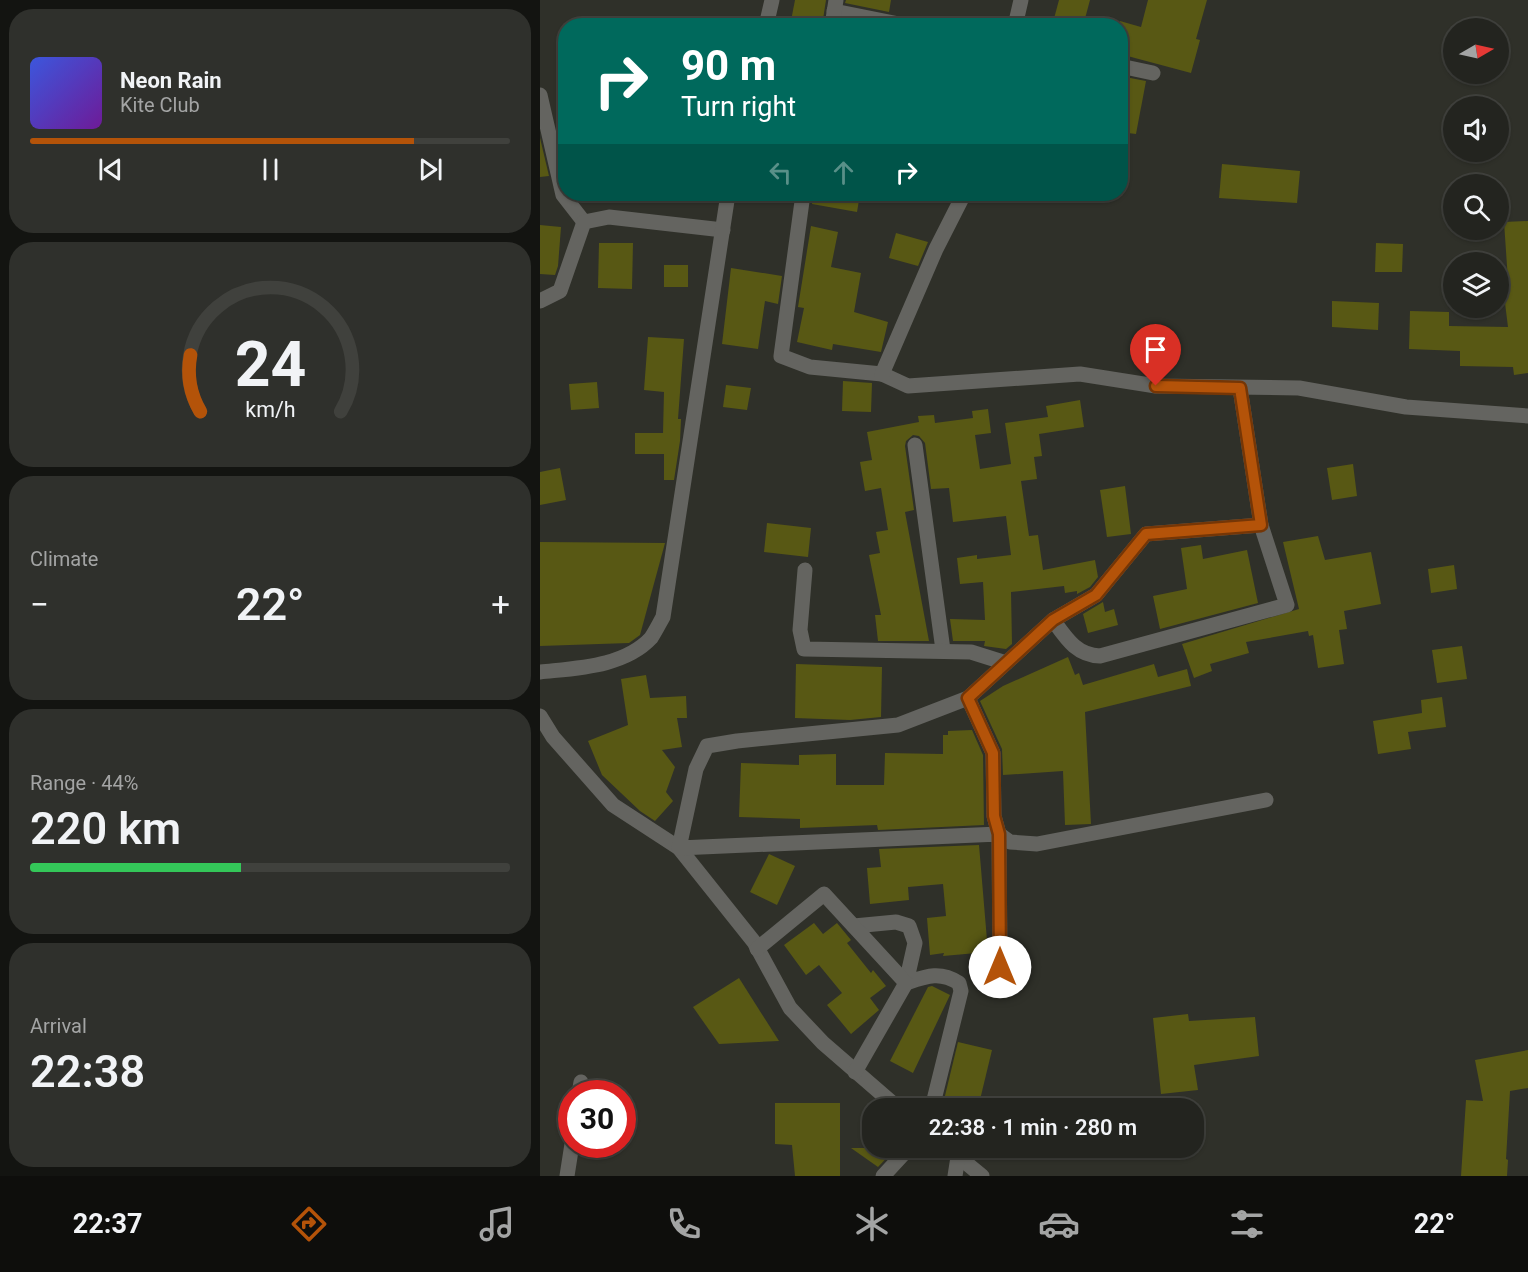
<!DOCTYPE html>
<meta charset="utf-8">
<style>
body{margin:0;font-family:Roboto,sans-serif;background:#2f302c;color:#f1f3f6;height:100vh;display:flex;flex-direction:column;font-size:22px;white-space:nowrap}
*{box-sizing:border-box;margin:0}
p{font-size:20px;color:#a3a4a4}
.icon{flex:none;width:33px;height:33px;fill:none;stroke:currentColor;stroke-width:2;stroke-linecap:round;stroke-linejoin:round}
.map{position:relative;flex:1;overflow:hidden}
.side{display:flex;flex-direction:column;gap:9px;padding:9px;background:#131411;width:540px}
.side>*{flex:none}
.banner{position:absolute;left:18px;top:18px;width:570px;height:183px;border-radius:24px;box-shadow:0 2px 4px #0004,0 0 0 2px #40413d;background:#00695c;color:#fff;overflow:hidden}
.needle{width:39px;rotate:81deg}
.buttons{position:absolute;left:903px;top:18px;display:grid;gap:12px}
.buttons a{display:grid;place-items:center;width:66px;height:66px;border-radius:50%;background:#23241f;box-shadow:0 2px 4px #0004,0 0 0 2px #40413d;font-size:30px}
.speed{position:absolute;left:18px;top:1080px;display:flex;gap:12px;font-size:30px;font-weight:700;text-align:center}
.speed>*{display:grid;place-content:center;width:78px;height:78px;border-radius:50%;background:#23241f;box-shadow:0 2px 4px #0004,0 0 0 2px #40413d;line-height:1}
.speed .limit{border:9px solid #d22;background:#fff;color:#111}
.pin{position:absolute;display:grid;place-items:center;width:51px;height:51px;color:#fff;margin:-62px -26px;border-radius:50% 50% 50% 0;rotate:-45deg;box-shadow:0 0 6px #0007}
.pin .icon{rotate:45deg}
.me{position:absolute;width:66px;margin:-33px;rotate:0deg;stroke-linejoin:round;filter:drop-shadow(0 0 4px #0008)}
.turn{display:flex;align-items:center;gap:21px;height:126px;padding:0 24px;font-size:27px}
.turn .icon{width:78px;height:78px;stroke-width:2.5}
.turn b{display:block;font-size:42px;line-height:51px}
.lanes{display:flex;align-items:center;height:57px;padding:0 24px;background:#0003;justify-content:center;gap:30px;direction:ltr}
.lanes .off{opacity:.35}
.big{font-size:45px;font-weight:600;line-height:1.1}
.side .tile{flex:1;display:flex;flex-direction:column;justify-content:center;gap:9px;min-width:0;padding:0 21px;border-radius:24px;background:#2f302c}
.side .dial{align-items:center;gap:0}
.dial svg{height:156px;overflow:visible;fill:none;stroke:#40413d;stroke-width:7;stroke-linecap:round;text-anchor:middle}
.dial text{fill:#f1f3f6;stroke:none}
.song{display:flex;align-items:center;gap:18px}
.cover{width:72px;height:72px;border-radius:9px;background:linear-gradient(135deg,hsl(230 70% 55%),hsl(280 70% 35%))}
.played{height:6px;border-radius:3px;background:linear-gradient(90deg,#b45309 80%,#40413d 80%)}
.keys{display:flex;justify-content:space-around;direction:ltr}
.heat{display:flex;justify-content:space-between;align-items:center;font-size:33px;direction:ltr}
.charge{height:9px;border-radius:4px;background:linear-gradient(90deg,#34c759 44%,#40413d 0)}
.trip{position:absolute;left:322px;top:1098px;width:342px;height:60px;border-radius:24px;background:#23241f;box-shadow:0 2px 4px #0004,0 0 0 2px #40413d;font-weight:600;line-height:60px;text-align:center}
.dock{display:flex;height:96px;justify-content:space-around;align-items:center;background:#0e0e0c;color:#a3a4a4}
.dock .icon{width:42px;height:42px}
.dock .active{color:#b45309}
.dock b{font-size:27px;color:#f1f3f6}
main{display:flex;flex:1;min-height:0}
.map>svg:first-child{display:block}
</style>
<main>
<section class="side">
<div class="tile">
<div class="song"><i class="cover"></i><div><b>Neon Rain</b><p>Kite Club</p></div></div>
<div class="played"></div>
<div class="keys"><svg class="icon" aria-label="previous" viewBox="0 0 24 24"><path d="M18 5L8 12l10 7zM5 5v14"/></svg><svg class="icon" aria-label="pause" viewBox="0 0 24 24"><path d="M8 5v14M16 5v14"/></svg><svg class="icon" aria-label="next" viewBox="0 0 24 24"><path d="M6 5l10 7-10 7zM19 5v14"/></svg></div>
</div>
<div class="tile dial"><svg viewBox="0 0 100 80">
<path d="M14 69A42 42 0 1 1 86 69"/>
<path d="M14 69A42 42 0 0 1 9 40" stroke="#b45309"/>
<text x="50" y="56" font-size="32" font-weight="700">24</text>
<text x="50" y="72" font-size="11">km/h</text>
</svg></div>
<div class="tile"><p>Climate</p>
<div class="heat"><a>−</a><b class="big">22°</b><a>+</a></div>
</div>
<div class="tile"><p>Range · 44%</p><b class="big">220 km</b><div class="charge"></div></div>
<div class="tile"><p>Arrival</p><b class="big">22:38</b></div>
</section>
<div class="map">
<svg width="988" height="1176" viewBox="0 0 988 1176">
<rect width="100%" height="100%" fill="#2f3029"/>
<g fill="#585814">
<polygon points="255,0 286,0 282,26 250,26"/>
<polygon points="306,0 351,0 349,12 305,3"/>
<polygon points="519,0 550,0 543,26 512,26"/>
<polygon points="608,0 667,0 656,39 660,40 651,73 580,54 580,21 601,27"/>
<polygon points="585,77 606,81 596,134 580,132 580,100"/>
<polygon points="26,119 26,162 16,120"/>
<polygon points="0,138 9,176 0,177"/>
<polygon points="682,164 760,171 757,203 679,198"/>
<polygon points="273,194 320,194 317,212 272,204"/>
<polygon points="988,221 988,373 974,375 973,367 920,366 920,351 869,349 870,311 909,312 909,326 968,327 964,295 969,295 964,222"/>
<polygon points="0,225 21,227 18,266 15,275 0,274"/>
<polygon points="271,226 298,232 291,267 321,273 314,312 348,322 341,352 293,344 292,350 257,342 264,308 258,307"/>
<polygon points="356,233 388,242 378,266 349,258"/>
<polygon points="59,243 93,243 92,289 58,288"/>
<polygon points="836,243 863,244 862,272 835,272"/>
<rect x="124" y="265" width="24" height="22"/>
<polygon points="191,268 242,276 238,304 225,301 218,349 182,344"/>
<polygon points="792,301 839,303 838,330 792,327"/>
<polygon points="108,337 144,339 138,419 141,419 140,441 134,480 124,480 124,454 95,454 95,433 123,433 124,392 104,390"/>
<polygon points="303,381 332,383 331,412 302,411"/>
<polygon points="57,382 59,408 31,410 29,384"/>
<polygon points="186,385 211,388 207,410 183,407"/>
<polygon points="540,400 544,427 499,434 502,456 494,457 497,479 481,481 489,536 498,535 503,570 555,560 558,577 550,587 537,594 537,591 525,593 524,586 471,592 472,644 466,649 444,646 445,641 413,641 410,619 445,620 443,582 420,584 417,558 437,555 437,559 471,555 466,516 413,522 409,488 391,489 385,443 379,436 373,435 366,441 365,446 374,510 365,512 389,641 338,641 335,615 341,615 329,555 340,553 336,532 348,530 341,488 325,491 320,462 332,460 327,432 379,422 378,416 394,415 395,423 433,418 432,411 448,409 451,433 435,435 440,469 471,464 465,423 508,417 506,406"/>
<polygon points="813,464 817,496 792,500 787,468"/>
<polygon points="20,468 26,500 0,505 0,472"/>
<polygon points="585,486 591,534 567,537 560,490"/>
<polygon points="227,523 271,528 268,557 224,552"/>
<polygon points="778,536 785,560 831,552 841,604 804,611 807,629 799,630 804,664 778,668 773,635 769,636 768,631 706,642 709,653 670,664 672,671 654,678 642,644 759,609 743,542"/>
<polygon points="0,542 125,543 100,635 89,643 0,646"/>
<polygon points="661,545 663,559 707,550 718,603 620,629 613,596 647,589 641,548"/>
<polygon points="914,565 917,589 891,593 888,569"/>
<polygon points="563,602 565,612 574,609 578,625 548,633 543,614"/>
<polygon points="922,646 927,679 897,683 892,650"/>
<polygon points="528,657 535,675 539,673 543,685 614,664 618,677 647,669 651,686 545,712 551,824 525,825 523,771 463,775 462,749 440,701 463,686"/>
<polygon points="256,664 342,667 341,717 310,720 255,718"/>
<polygon points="106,675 110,698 146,696 147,718 137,718 142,747 122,750 135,767 126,792 133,801 115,821 100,811 62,775 48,741 88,725 81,679"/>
<polygon points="902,697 906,727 868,732 871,749 838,754 833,721 882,713 881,700"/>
<polygon points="432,730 443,755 444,825 338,830 337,825 260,828 260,819 199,817 201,763 259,765 259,755 296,754 296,785 344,785 345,753 403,754 403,735 408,735 408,731"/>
<polygon points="439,845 448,952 403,956 404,953 390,955 387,918 406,916 403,884 368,887 369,900 330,904 327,868 341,867 339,849"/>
<polygon points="229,854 255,866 237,905 210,892"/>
<polygon points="274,923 283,934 297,923 311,940 307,943 331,973 333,970 346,986 330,998 339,1010 311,1034 287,1005 302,993 279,965 266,975 244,945"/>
<polygon points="199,978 239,1041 179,1044 153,1007"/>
<polygon points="392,986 410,995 373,1073 350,1061 388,987"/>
<polygon points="648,1014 649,1021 715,1017 719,1056 654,1065 658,1090 621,1094 613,1018"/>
<polygon points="418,1042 452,1050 438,1108 420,1108 403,1104"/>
<polygon points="988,1050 988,1088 970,1091 966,1159 968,1160 967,1176 921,1176 926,1100 943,1101 935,1060"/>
<polygon points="235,1103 300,1103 300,1176 255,1176 252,1145 235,1144"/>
<polygon points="311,1148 356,1148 338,1167"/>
</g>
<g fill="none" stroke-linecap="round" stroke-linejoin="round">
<g stroke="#646460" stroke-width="15">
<polyline points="294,11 369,26"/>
<polyline points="226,26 232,0"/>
<polyline points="292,26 296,0"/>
<polyline points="475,26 481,0"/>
<polyline points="580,66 613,73"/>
<polyline points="0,95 23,195 44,222"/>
<polyline points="263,194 241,356 270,367 342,374 368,386 540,374 616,386 759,388 866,407 988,416"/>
<polyline points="0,301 20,291 44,222 69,217 183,230"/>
<polyline points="342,374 396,249 424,194"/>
<polyline points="375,445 403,650"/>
<polyline points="265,570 260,630 264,649 431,652 466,663"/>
<path d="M513,620C526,638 536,655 560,656L747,605L721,525"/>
<path d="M0,672C36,668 84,667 111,638C115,632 119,624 123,617L188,194"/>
<polyline points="428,698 453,753 454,816 459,834 470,842 497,844 726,800"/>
<polyline points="0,716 13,737 73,805 139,848 214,942 250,1008 283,1043 358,1108"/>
<path d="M314,926L356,922L369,926L375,943L366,983C387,976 400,971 419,983L421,991L392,1108"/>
<polyline points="217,949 284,894 366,983 315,1072"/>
<polyline points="460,967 459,834 139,848 156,769 167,746 197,741 358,725 428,698 513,620 556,595 606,534 721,525 700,388"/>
<polyline points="39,1094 41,1082"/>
<polyline points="408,1148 442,1176"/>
<polyline points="27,1176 32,1144"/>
<polyline points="343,1176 369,1148"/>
<polyline points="415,1176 418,1157"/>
</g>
</g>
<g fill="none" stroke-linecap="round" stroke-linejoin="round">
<g stroke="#753606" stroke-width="15">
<polyline id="route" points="460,967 459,834 454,816 453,753 428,698 513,620 556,595 606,534 721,525 700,388 616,386"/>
</g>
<use href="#route" stroke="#b45309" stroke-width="10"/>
</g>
</svg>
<div class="buttons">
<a><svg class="needle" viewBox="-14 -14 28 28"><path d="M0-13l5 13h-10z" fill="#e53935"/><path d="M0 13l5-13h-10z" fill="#a3a4a4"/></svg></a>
<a><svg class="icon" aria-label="sound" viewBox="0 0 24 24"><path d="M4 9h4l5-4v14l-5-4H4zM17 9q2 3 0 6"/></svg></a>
<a><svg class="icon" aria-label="search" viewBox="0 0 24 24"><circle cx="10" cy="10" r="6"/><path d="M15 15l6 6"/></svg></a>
<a><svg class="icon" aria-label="layers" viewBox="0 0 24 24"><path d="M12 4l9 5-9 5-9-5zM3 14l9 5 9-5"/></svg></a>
</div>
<div class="speed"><div class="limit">30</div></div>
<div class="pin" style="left:616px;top:386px;background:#d93025"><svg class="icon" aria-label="arrive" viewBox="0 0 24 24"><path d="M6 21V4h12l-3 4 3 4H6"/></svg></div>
<svg class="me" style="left:460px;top:967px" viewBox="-20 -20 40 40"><circle r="19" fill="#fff"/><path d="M0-13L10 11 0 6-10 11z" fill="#b45309"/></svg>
<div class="trip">22:38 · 1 min · 280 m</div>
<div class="banner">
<div class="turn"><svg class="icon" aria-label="right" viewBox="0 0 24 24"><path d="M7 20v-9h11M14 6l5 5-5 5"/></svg><div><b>90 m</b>Turn right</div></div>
<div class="lanes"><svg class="icon off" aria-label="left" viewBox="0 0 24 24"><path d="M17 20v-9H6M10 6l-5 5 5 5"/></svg><svg class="icon off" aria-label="ahead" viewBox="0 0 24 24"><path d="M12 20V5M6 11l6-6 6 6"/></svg><svg class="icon" aria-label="right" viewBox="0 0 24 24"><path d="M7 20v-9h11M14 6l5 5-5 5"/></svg></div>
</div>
</div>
</main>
<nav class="dock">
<b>22:37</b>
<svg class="icon active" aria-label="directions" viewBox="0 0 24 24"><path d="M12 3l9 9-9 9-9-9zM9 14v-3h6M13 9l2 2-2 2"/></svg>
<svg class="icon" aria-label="music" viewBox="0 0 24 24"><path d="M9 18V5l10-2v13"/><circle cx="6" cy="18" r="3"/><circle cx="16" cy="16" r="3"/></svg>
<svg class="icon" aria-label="phone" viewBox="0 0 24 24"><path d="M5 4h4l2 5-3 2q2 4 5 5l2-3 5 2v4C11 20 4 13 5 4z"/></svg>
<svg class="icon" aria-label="climate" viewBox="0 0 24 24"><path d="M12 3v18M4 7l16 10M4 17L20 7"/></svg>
<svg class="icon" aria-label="car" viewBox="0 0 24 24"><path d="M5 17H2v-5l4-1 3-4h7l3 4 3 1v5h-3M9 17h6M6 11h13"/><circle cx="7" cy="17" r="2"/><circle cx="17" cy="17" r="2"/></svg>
<svg class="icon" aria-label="filters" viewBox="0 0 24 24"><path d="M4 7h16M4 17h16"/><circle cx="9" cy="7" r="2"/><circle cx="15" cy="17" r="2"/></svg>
<b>22°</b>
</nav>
